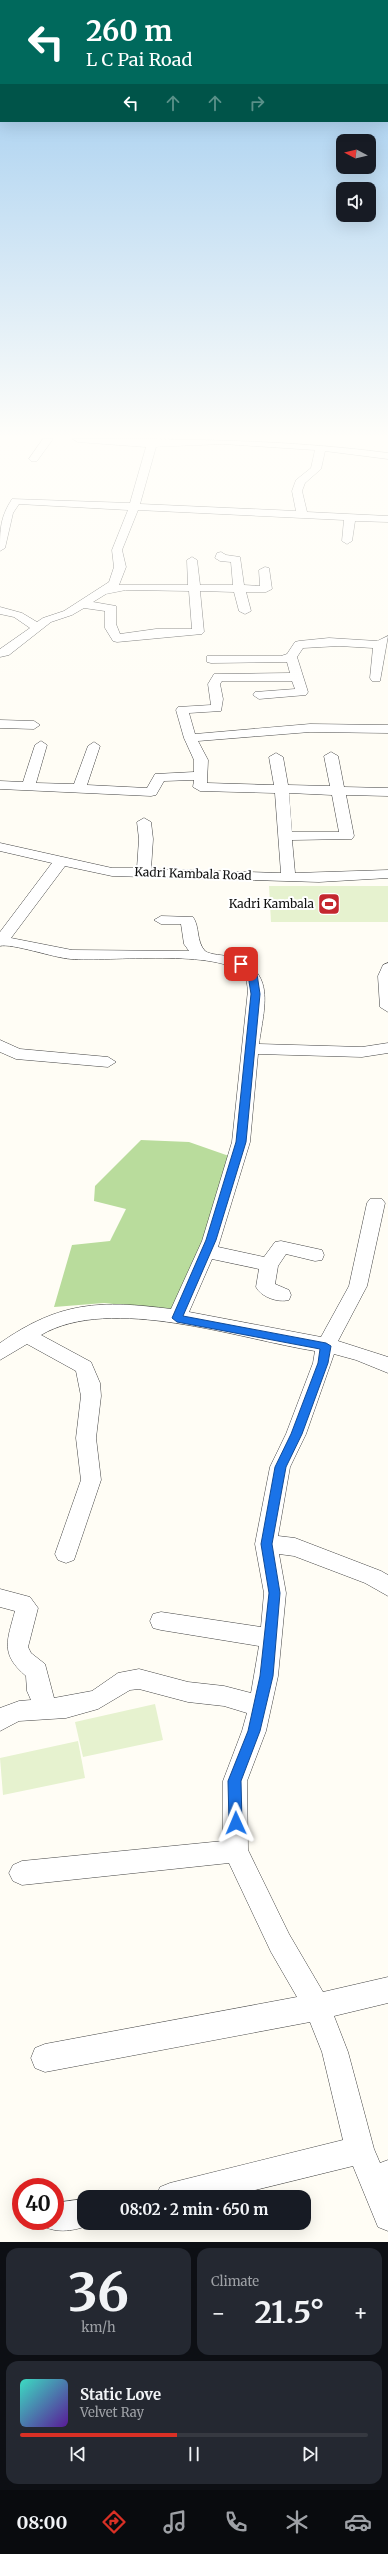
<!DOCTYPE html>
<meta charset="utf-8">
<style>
body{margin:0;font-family:Merriweather,serif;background:#242831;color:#f1f3f6;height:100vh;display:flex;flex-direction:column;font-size:15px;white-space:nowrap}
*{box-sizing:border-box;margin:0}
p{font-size:13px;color:#9ea1a6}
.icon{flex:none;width:22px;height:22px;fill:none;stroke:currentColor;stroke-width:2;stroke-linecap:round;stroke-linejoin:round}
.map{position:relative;height:2242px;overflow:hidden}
.details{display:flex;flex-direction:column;gap:6px;padding:6px;background:#0d0f14;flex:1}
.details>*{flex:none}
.top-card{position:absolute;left:0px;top:0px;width:388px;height:122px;box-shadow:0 4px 16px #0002;background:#00695c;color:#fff;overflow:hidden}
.needle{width:26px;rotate:277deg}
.tools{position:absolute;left:336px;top:134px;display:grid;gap:8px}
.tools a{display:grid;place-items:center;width:40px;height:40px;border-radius:8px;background:#171b24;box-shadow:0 4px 16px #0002;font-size:20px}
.speed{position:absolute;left:12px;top:2178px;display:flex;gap:8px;font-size:20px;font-weight:700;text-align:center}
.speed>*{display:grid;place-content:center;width:52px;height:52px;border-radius:50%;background:#171b24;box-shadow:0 4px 16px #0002;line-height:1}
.speed .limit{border:6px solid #d22;background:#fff;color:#111}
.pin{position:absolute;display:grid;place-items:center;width:34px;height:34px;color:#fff;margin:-17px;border-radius:8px;box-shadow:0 2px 6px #0006}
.me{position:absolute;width:44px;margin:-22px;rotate:359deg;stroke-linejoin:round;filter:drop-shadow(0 0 3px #0008)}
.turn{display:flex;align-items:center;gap:14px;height:84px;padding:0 20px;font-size:18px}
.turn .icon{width:52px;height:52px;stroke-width:2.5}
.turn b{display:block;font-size:28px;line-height:34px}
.lanes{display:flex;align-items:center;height:38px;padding:0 20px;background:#0003;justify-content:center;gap:20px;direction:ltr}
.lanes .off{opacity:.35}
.big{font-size:30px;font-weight:700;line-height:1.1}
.details .widget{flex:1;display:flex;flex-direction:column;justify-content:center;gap:6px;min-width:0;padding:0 14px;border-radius:12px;background:#242831}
.details .dial{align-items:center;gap:0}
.dial b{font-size:52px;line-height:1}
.song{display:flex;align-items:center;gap:12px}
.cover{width:48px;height:48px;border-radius:6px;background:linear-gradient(135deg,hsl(170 70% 55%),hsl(270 70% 35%))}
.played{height:4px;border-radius:2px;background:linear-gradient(90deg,#d93025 45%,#363941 45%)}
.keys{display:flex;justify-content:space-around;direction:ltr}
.heat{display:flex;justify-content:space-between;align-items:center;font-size:22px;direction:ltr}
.details .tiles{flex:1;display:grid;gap:6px;grid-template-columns:1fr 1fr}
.widget:last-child{grid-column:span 2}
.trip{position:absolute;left:77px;top:2190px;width:234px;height:40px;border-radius:12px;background:#171b24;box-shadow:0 4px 16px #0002;font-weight:700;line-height:40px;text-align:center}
.tab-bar{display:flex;height:64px;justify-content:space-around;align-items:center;background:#090b0e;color:#9ea1a6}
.tab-bar .icon{width:28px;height:28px}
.tab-bar .selected{color:#d93025}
.tab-bar b{font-size:18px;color:#f1f3f6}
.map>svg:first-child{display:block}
</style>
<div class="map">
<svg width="388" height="2242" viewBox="0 0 388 2242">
<rect width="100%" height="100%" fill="#fffdf5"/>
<polygon fill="#b9dc9c" points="141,1140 189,1142 229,1156 207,1251 172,1310 104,1303 54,1307 72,1245 110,1241 126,1209 94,1201 95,1186"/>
<g fill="#e6f2cf">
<polygon points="269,886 388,886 388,922 271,922"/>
<polygon points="155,1704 163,1740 83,1757 75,1722"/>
<polygon points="78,1741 85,1778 3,1795 0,1758"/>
</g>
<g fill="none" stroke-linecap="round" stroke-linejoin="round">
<g stroke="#444" stroke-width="1">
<g id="minor">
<polygon points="43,439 53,439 37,461 31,461 29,459"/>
<path d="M73,439C179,439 283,439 388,453V459L325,451L321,469L305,483L302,491L307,512L388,516V522L355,521L352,541L347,544L342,541L344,520L138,510L122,550L126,567L119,585H188L187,560L192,557L197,560L200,585H233L231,562L220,561L215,558L217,553L221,552L226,555L240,557L244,585L260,586L259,570L265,567L269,568L272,589L266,592H246L251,611L245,614L239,611L234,592L200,591L204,632L202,634L117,642L113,641L105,628V611L84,608L72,615L51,622L9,655L0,657V649L30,628L14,617L0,614V607L22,613L37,622L43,618L64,611L109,582L114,567L112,550L128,510L19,504L13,513L5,548L0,551C0,529 0,518 12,499L130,503L146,447L78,442ZM223,444L315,450L311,468L296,480L292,491L296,511L140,504L156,447ZM126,590L189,591L192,629H156L120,634L116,624V606L93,602L106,594Z"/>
<path d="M388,636L380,681H372L370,678L373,648L339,646L303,648L297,657L308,692L306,695L259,699L253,695L255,692L295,689L292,681H222L220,684L223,699L221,711L189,713L195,734L310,724L388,725V733L310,732L198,741L208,760L207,783L274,785L269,757L276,753L283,757L288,785L330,786L324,756L331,752L338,756L344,787L388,788V796L346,795L354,836L352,839L292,840L295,873L388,870V878L319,882L112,876L65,866L11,938L72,950L189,951L184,944L181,924H161L154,920L161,916L193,917C200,927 196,941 205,951C210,955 225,955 232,957C277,971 264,1007 259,1044L362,1047L388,1043V1053L362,1057L258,1054L250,1142L218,1247L264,1257L275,1242L281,1241L322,1250L324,1255L322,1260L315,1261L286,1254L278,1266L275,1284L289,1290L291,1295L289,1300C278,1303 261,1297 256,1287L259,1269L212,1259L189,1312L321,1337L349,1286L367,1203L370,1199H382L385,1203L367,1286L338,1341L388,1357V1373L356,1360L334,1354L306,1434L290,1467L278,1536L295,1538L381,1571L388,1575V1596L365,1583L294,1556L279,1554L286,1593L278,1676L266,1731L247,1781L248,1850L289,1934L323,1992L388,1977V2003L334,2016L348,2052L374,2149L380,2163L388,2160V2231L378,2227L353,2166L227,2197H156L160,2187L170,2183L343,2140L322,2052L310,2022L45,2072L35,2068L31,2058L35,2048L45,2044L297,1997L271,1952L229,1863L22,1885L13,1881L9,1873L13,1865L22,1861L223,1841V1781L242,1731L247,1713L224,1706L188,1702L139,1689L130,1690L98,1709L66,1718L19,1721L0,1731V1708L19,1701L31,1700L27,1691L26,1676C0,1654 7,1641 15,1611L0,1607V1589L30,1597L38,1608L28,1647L31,1653L45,1664L54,1698L92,1691L118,1673L139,1669L188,1682L224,1686L251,1693L259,1646L161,1630L153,1628L150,1621L153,1614L161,1612L261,1627L264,1593L255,1544L270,1467L286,1434L313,1363L315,1351C239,1339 111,1294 41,1335L91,1362L100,1383L101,1396L96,1438L101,1480L74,1560L66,1563L58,1560L55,1554L81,1480L76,1438L81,1396L76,1371L27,1344L0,1360V1343C60,1301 101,1300 171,1309L202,1241L232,1142L248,990C247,985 247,979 244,975C220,948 108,962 71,959C54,958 12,943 0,946V932L52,863L0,851V843L112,868H137L139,839L137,822L144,818L151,822L153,839L151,869L281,873L275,793L200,791L193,787L194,780L164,781L156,795L151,796L0,789V781L23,782L35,745L41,741L47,745L36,783L74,784L88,746L94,742L100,746L87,785L147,788L155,774L194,772V760L184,738L176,710L178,707L211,705L208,684L214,674L290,673L287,662L211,663L207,662V656H281L287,654L295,642L299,641L329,638L377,641ZM289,793L332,795L339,832H292Z"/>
<polygon points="0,720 34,721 40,725 34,729 0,728"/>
<polygon points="388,963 388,1012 380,1007 378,976 383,965"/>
<polygon points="0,1040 20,1049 108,1057 116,1062 108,1067 16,1059 0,1052"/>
<path d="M84,2199V2223H94C79,2230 60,2234 45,2227L42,2221H55V2203Z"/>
</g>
</g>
<use href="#minor" fill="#fff" fill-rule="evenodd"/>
</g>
<linearGradient id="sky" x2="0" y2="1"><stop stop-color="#95c6ee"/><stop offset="0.58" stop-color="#fffefa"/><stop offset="1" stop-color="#fffefa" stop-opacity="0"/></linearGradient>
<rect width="388" height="753" fill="url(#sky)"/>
<polygon fill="#1a73e8" stroke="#114b97" points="238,962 244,962 257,974 260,994 246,1142 216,1240 183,1316 326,1343 331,1346 328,1363 302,1434 286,1467 272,1544 280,1593 273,1676 260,1731 241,1781 242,1823 240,1827 236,1829 231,1827 229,1823 228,1781 248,1731 260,1676 269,1593 261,1544 275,1467 291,1434 318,1363 320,1349 177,1322 172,1318 206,1240 236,1142 251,994 248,975 238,966"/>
<defs>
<g id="stadium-square" transform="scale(1.15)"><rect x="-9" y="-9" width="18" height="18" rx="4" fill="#c4262e" stroke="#fff"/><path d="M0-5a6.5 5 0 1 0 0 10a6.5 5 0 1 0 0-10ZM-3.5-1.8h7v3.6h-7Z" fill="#fff"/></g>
</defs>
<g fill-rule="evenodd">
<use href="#stadium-square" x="329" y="904"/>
</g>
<g text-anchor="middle" stroke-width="4" stroke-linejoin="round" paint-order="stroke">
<g font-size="12" fill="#111" stroke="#fff">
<text transform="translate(193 874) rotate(2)" y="4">Kadri Kambala Road</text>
</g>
<g font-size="12" fill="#111" stroke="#fff" text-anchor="end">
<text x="314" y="908">Kadri Kambala</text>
</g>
</g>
</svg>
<div class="tools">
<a><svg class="needle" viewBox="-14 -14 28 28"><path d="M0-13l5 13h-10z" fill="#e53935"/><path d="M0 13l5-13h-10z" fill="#9ea1a6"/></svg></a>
<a><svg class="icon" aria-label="sound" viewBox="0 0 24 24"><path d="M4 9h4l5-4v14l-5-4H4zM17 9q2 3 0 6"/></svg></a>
</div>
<div class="speed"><div class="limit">40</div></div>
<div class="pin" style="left:241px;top:964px;background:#d93025"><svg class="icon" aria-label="arrive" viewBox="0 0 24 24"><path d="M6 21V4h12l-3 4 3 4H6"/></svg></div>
<svg class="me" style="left:236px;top:1823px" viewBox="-20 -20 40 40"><path d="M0-17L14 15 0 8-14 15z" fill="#1a73e8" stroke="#fff" stroke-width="4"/></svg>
<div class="trip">08:02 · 2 min · 650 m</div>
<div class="top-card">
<div class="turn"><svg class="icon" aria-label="left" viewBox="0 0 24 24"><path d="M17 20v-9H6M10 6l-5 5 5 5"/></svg><div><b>260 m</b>L C Pai Road</div></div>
<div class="lanes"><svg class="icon" aria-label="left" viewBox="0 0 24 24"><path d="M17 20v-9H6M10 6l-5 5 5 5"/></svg><svg class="icon off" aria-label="ahead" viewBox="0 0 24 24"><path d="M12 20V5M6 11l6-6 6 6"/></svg><svg class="icon off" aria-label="ahead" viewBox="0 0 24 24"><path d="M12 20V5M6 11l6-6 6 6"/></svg><svg class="icon off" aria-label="right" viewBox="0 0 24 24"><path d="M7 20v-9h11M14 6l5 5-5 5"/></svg></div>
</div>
</div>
<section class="details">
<div class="tiles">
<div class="widget dial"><b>36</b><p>km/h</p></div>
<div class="widget"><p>Climate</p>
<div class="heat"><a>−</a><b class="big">21.5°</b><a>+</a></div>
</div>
<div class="widget">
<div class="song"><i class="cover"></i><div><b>Static Love</b><p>Velvet Ray</p></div></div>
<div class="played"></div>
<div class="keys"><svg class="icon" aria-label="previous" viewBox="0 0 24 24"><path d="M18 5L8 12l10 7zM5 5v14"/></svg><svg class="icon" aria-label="pause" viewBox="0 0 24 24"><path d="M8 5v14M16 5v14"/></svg><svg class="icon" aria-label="next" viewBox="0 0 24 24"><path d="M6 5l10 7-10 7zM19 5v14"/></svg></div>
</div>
</div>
</section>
<nav class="tab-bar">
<b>08:00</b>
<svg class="icon selected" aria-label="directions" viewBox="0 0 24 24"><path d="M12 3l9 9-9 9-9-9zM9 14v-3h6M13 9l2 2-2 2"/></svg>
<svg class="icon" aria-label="music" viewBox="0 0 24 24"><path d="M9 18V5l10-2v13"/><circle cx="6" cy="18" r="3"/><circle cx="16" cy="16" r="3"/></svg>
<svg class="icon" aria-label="phone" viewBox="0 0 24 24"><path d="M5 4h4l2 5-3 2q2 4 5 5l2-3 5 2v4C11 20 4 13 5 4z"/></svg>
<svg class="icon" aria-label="climate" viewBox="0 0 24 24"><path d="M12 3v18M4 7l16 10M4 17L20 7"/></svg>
<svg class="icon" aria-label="car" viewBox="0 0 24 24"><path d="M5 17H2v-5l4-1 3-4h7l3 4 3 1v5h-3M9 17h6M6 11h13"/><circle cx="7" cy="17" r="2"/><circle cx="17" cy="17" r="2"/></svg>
</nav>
